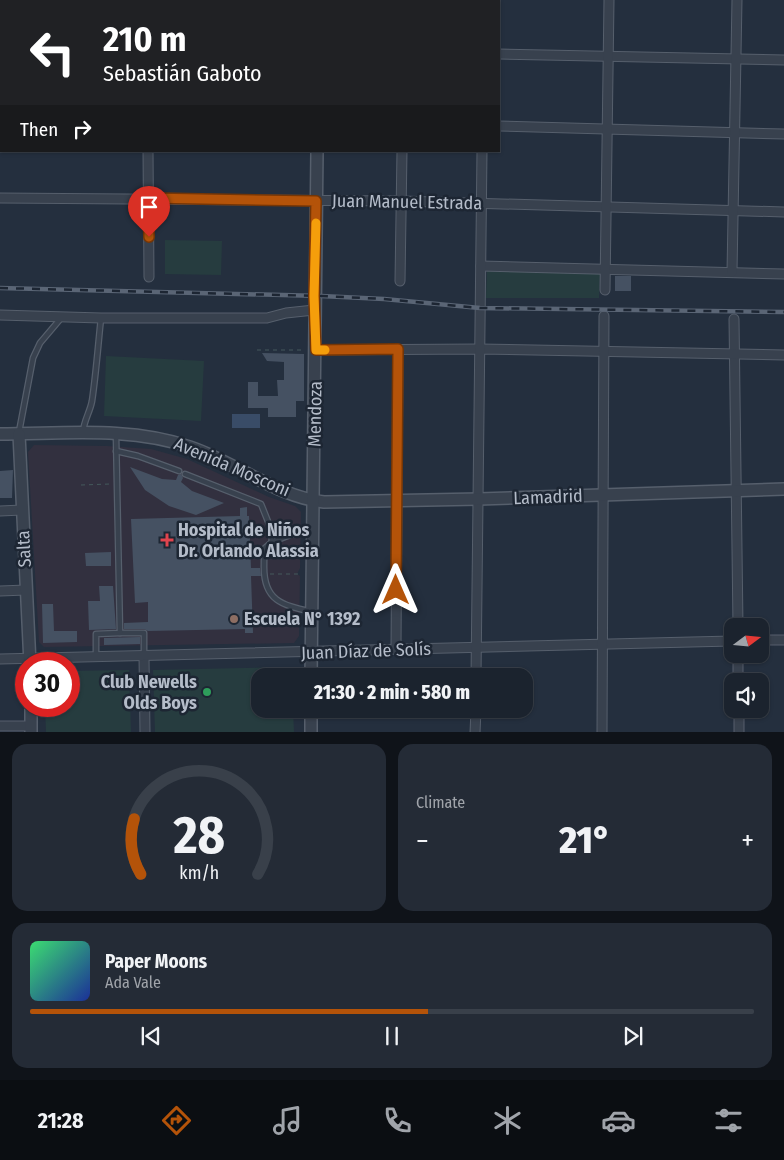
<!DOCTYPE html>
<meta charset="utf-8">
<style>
body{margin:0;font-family:"Fira Sans Condensed",sans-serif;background:#242b36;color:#f1f3f6;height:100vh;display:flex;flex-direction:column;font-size:19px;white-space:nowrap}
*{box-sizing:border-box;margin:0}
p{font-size:16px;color:#a0a4aa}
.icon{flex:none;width:28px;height:28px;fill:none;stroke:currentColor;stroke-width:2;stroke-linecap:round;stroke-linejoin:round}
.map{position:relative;height:732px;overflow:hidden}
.drawer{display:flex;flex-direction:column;gap:12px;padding:12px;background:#0f1319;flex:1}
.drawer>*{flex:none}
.hud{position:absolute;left:0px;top:0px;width:500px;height:152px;box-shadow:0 1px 4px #0004,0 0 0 1px #39404a;background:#202124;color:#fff;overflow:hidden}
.needle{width:32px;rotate:74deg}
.buttons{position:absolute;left:724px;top:618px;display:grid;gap:10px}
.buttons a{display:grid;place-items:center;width:45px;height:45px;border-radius:10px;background:#1b232e;box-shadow:0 1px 4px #0004,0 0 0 1px #39404a;font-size:25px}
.speed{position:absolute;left:15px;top:652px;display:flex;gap:10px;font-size:25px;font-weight:700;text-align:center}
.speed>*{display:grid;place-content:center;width:65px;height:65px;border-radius:50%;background:#1b232e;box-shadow:0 1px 4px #0004,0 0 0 1px #39404a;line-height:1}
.speed .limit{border:8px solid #d22;background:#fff;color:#111}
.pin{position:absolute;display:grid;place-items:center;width:42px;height:42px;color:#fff;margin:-51px -21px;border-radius:50% 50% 50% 0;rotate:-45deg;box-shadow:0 0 5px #0007}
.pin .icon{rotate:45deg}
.me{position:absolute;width:55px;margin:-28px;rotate:0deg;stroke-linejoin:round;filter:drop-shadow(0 0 4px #0008)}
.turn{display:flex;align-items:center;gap:18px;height:105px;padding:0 20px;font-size:22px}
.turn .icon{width:65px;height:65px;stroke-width:2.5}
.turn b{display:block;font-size:35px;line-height:42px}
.then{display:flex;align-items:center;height:48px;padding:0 20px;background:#0003;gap:10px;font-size:19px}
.big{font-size:38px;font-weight:800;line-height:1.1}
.drawer .card{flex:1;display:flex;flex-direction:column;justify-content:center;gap:8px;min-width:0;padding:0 18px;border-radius:15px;background:#242b36}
.drawer .dial{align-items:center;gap:0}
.dial svg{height:130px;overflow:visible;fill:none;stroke:#39404a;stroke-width:7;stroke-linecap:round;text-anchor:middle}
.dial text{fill:#f1f3f6;stroke:none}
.song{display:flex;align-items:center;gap:15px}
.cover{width:60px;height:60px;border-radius:8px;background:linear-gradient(135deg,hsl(140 70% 55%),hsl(230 70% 35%))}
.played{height:5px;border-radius:2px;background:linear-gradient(90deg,#b45309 55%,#39404a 55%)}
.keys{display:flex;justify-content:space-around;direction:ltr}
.heat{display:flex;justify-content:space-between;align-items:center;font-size:28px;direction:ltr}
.drawer .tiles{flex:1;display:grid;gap:12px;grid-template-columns:1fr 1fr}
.card:last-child{grid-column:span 2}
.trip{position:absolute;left:251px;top:668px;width:282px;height:50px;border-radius:15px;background:#1b232e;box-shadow:0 1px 4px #0004,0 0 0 1px #39404a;font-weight:800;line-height:50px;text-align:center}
.menu{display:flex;height:80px;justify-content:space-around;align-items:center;background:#0b0e12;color:#a0a4aa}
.menu .icon{width:35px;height:35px}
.menu .current{color:#b45309}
.menu b{font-size:22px;color:#f1f3f6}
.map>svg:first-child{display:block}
</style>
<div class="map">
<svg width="784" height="733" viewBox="0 0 784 733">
<rect width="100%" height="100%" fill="#242f3e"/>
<polygon fill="#32303f" points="34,445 107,446 151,449 187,459 269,497 295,506 301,512 300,568 297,574 300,576 299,636 294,643 44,647 39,642 28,452"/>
<g fill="#263c3f">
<polygon points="165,240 222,241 221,275 165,274"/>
<polygon points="487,271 600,274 599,298 486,298"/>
<polygon points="106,356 204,361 201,421 104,416"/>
<polygon points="292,667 292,676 260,676 260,709 293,709 294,732 155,732 153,670"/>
<polygon points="129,670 131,732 46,732 45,706 69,706 69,671"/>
</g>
<rect fill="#394c67" x="232" y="414" width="28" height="14"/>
<g fill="#455162">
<rect x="615" y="276" width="16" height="15"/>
<polygon points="262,353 304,354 304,401 296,401 296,417 268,417 268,408 248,408 248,382 258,382 258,396 278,396 277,380 284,380 284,362 267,361"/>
<polygon points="130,467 162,479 176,480 178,475 181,474 183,478 181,482 192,491 224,503 196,515 169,506 145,490"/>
<polygon points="13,470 12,498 0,498 0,471"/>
<polygon points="247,507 247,516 249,516 251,568 260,568 261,576 251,576 253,633 245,633 245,629 148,631 144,629 124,629 124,623 148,622 148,602 135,603 131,519 240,516 240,508"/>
<polygon points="111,552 111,566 86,566 85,553"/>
<polygon points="99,586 113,586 116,629 89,630 88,601 100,601"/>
<polygon points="42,604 53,604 54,631 77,631 77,642 43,643"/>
<polygon points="140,637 140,644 104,645 104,638"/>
</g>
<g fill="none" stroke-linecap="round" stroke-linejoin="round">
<g stroke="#565f6c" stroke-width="7">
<g id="service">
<polyline points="19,432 33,358 40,343 62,317"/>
<path d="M83,432C84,420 90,412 92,401C96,374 98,346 101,318"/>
<polyline points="116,451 138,456 179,471"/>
<polyline points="185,474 261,504 271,529 272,542"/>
<path d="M311,527L272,542L265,548C264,554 264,560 264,567C264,601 282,605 312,612"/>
<polyline points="120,633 144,633 144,655"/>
<polyline points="96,657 96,634 120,633 116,435"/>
</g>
</g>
<g stroke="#565f6c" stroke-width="11">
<g id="minor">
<polyline points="148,0 148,1"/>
<polyline points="61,1 61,0"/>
<polyline points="232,1 232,0"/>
<polyline points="403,1 403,0"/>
<polyline points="485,1 485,0"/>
<polyline points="0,46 1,46"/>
<polyline points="499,54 784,60"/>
<polyline points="499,126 784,134"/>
<polyline points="148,151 149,277"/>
<polyline points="0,198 401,201 784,212"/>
<polyline points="481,266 784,274"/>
<polyline points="732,272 737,0"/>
<polyline points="400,281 402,151"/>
<polyline points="605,290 609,0"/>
<polyline points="0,315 101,318 267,318 286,313 314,310"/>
<polyline points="734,319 738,626"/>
<polyline points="316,350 480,349 784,355"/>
<polyline points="0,511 22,510"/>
<polyline points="0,591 26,590"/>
<polyline points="760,640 784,640"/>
<polyline points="396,649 398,349"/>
<polyline points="738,654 738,681"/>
<polyline points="144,657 145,733"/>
<polyline points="0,659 732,641"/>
<polyline points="476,676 482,151"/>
<polyline points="739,709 739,733"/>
<polyline points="0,726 31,726"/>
<polyline points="475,733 476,709"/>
<polyline points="602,733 604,316"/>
</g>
</g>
<g stroke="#565f6c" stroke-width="14">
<g id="tertiary">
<polyline points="318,1 318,0"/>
<path d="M0,434C62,434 130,426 190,447C235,462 277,497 324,502L479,499L784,489"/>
<polyline points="19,434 30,664"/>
<polyline points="311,676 317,151"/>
<polyline points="31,706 31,733"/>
<polyline points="311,709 311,733"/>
</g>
</g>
<g stroke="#44595c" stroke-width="1" stroke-dasharray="4 4" stroke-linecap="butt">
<polyline points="257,350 305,350"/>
<polyline points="81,485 110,484"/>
<polyline points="270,574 301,574"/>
</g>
<use href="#service" stroke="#38414e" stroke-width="4.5"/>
<use href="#minor" stroke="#38414e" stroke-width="9"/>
<use href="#tertiary" stroke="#38414e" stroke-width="11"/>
<g stroke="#5a6575" stroke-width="4.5">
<polyline id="rail" points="0,288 321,296 384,299 480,308 784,312"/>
</g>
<use href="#rail" stroke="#1d2633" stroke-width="2.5" stroke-dasharray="8" stroke-linecap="butt"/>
</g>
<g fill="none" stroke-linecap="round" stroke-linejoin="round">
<g stroke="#753606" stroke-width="12">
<polyline id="route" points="149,237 148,198 316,201 314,296 316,350 398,349 396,590"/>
</g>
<use href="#route" stroke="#b45309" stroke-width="9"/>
<polyline stroke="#f59e0b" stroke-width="9" points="316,223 314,296 316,350 325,350"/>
</g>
<path fill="#e0444e" stroke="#1d2633" stroke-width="2" d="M164.5 532.5h5v5h5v5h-5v5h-5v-5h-5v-5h5z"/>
<circle fill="#8d6e63" stroke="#1d2633" stroke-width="2" cx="234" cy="619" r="5"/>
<circle fill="#2e9e5b" stroke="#1d2633" stroke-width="2" cx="207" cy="692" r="5"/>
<g text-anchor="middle" stroke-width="5" stroke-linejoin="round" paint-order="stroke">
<g font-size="18" fill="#b4bcc9" stroke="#1d2633">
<text transform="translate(407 202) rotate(1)" y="6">Juan Manuel Estrada</text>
<text transform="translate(315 414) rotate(-89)" y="6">Mendoza</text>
<text transform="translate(232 467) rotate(23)" y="6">Avenida Mosconi</text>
<text transform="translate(548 497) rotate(-2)" y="6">Lamadrid</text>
<text transform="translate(24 549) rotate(-93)" y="6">Salta</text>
<text transform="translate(366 651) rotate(-2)" y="6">Juan Díaz de Solís</text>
</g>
<g font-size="18" font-weight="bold" fill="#b4bcc9" stroke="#1d2633" text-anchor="start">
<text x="178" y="536">Hospital de Niños<tspan x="178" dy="21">Dr. Orlando Alassia</tspan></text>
<text x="244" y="625">Escuela N° 1392</text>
<text x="197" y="688" text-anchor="end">Club Newells<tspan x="197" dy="21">Olds Boys</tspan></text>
</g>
</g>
</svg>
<div class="buttons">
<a><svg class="needle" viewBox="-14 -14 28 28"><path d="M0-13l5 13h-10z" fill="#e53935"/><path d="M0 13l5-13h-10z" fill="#a0a4aa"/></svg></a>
<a><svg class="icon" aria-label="sound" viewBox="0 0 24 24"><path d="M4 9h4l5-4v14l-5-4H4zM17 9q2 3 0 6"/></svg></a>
</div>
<div class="speed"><div class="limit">30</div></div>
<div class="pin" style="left:149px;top:237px;background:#d93025"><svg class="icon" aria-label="arrive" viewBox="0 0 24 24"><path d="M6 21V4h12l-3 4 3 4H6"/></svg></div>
<svg class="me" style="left:396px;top:590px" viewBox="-20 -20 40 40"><path d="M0-17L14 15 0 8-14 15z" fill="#b45309" stroke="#fff" stroke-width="4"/></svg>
<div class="trip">21:30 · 2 min · 580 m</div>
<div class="hud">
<div class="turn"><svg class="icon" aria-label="left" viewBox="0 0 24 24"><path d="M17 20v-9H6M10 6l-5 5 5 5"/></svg><div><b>210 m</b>Sebastián Gaboto</div></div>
<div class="then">Then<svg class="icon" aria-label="right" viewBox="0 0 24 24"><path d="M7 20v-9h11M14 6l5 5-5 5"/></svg></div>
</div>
</div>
<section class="drawer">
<div class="tiles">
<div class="card dial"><svg viewBox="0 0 100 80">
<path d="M14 69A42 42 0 1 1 86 69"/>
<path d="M14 69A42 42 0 0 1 10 35" stroke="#b45309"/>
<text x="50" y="56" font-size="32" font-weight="700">28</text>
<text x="50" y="72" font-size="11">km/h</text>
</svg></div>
<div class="card"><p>Climate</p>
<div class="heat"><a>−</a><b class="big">21°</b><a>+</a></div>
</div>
<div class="card">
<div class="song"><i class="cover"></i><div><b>Paper Moons</b><p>Ada Vale</p></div></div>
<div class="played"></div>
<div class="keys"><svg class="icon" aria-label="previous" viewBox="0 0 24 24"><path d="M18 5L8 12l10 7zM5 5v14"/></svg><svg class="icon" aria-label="pause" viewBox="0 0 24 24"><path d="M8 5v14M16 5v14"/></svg><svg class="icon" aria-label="next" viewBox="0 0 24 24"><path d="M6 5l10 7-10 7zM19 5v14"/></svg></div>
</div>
</div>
</section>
<nav class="menu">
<b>21:28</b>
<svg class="icon current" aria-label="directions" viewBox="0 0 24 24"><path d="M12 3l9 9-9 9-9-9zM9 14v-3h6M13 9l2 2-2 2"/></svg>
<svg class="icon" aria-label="music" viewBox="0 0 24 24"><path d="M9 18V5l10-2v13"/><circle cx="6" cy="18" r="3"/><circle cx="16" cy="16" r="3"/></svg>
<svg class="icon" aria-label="phone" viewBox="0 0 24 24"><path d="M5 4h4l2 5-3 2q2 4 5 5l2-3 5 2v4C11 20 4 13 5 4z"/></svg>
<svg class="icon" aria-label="climate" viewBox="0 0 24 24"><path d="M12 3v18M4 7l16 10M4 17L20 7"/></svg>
<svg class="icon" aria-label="car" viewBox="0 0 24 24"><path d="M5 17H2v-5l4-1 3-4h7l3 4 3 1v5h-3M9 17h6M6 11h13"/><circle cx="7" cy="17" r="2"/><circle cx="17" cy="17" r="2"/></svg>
<svg class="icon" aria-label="filters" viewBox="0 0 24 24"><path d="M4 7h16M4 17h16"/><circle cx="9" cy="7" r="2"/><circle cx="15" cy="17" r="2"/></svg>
</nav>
